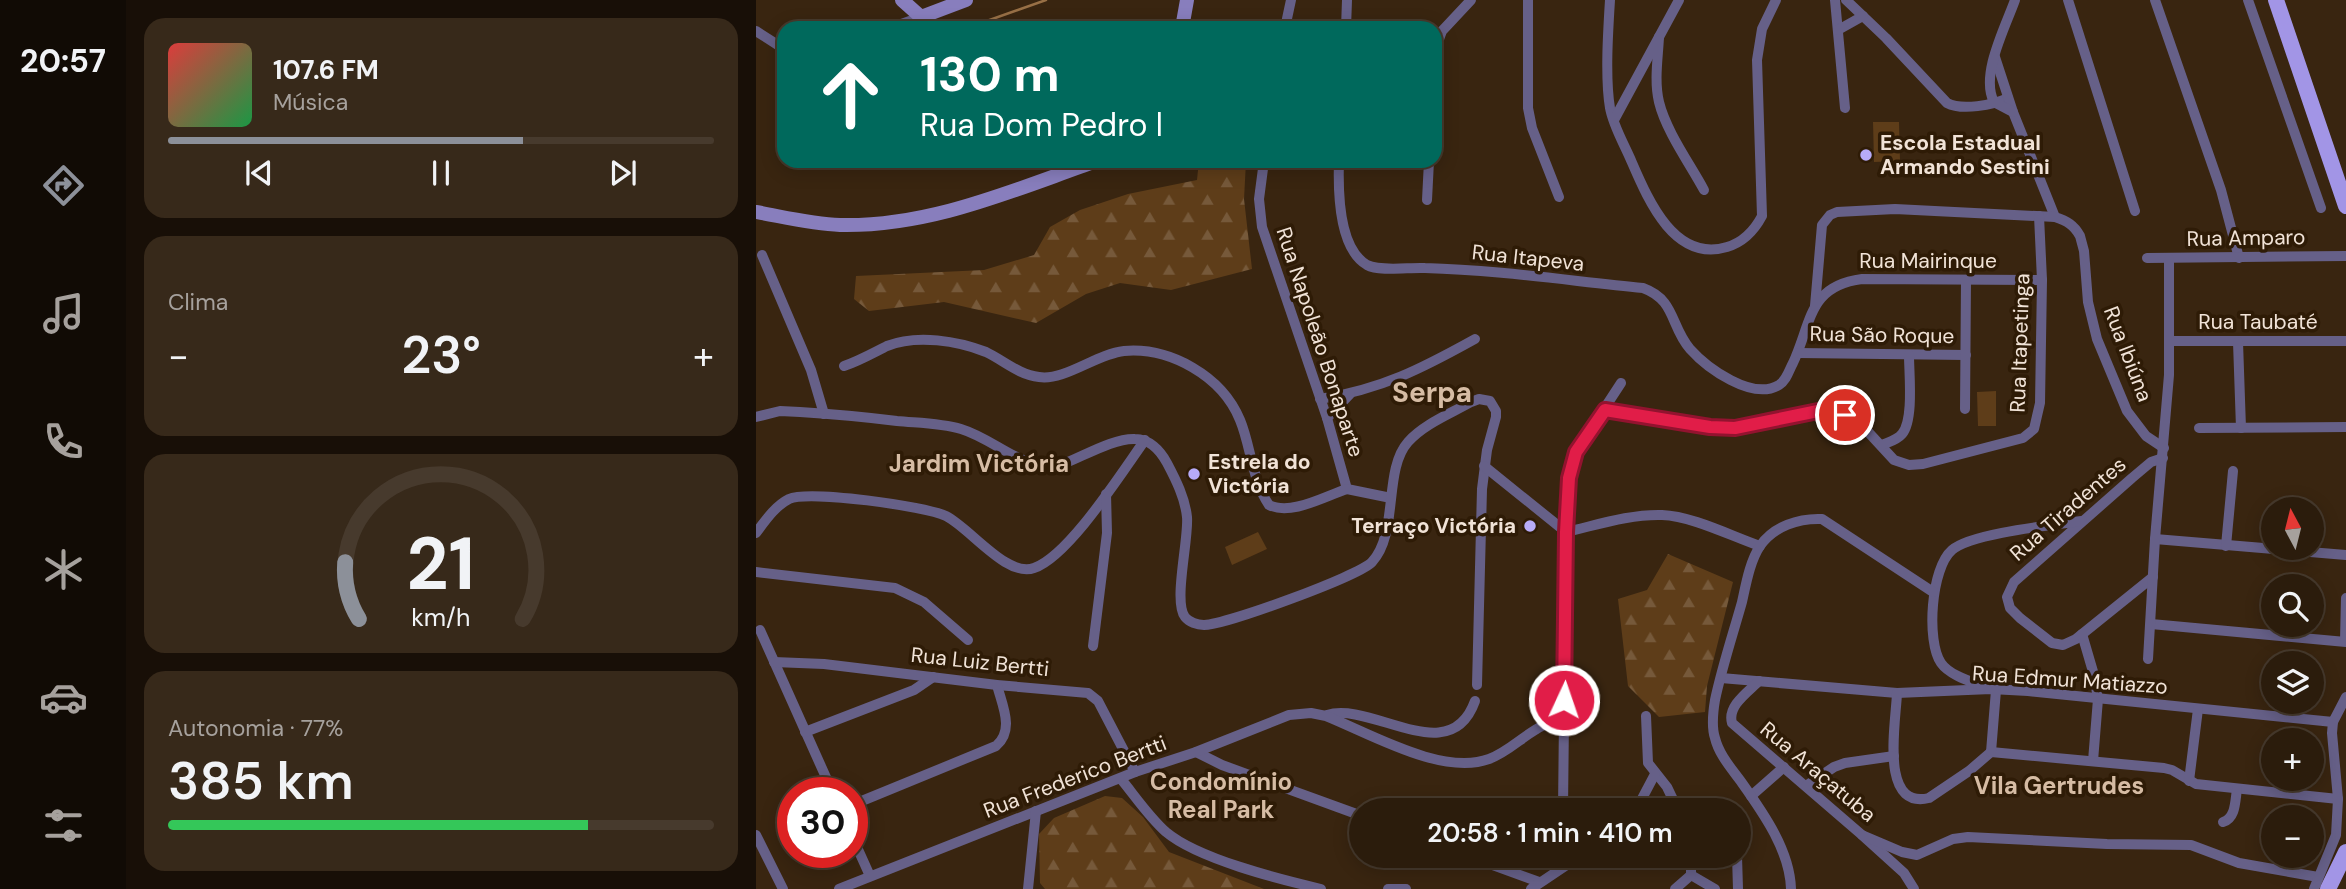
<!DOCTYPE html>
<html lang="pt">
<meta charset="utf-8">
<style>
body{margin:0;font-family:"DM Sans",sans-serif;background:#37291a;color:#f1f3f6;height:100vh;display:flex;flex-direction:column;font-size:26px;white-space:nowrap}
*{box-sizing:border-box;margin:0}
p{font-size:23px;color:#a6a19d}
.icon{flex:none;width:38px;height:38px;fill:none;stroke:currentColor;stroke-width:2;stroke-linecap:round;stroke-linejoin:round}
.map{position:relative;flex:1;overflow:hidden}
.side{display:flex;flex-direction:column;gap:18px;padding:18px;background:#180f07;width:630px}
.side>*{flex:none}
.guide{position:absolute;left:21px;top:21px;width:665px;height:147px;border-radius:21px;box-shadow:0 4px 18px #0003,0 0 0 2px #473a2d;background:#00695c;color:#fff;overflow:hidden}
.needle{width:46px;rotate:353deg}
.buttons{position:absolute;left:1505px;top:497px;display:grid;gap:14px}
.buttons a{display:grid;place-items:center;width:63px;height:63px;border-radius:50%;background:#2b1c0c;box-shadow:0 4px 18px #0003,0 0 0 2px #473a2d;font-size:35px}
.speed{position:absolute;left:21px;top:777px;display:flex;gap:14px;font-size:35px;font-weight:700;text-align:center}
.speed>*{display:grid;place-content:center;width:91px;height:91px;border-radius:50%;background:#2b1c0c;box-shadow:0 4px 18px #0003,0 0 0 2px #473a2d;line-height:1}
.speed .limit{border:10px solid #d22;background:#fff;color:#111}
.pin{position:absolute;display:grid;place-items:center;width:60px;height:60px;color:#fff;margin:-30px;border:4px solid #fff;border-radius:50%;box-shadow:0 2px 7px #0007}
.me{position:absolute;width:77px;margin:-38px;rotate:3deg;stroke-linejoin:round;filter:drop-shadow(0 0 5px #0008)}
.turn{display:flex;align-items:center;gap:24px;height:147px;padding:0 28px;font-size:32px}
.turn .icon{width:91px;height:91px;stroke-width:2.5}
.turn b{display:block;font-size:49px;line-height:60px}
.big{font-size:52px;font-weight:600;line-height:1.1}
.side .tile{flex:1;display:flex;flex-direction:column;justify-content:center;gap:10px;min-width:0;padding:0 24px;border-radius:21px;background:#37291a}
.side .dial{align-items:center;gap:0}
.dial svg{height:182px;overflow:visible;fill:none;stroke:#473a2d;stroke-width:7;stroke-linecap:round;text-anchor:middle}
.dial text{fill:#f1f3f6;stroke:none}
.song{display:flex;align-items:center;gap:21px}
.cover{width:84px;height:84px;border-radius:10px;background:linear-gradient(135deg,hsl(0 70% 55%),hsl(140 70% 35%))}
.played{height:7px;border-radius:4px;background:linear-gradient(90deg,#8c9099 65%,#473a2d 65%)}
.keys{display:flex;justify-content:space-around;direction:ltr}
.heat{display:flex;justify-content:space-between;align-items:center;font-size:38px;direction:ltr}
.charge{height:10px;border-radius:5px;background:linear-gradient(90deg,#34c759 77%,#473a2d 0)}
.trip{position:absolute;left:593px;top:798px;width:402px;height:70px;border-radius:35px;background:#2b1c0c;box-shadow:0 4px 18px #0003,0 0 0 2px #473a2d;font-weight:600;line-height:70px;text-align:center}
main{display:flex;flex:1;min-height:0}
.tabs{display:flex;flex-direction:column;width:126px;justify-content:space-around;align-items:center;background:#110b05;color:#a6a19d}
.tabs .icon{width:49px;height:49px}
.tabs .active{color:#8c9099}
.tabs b{font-size:32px;color:#f1f3f6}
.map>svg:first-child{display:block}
</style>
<main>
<nav class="tabs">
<b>20:57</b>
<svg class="icon active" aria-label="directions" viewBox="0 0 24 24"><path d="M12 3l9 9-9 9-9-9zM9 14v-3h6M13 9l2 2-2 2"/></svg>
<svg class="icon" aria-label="music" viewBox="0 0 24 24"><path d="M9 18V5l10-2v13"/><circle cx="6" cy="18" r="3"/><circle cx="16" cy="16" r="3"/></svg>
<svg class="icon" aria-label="phone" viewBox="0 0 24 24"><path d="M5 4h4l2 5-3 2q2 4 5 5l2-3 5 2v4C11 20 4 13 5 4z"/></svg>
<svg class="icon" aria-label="climate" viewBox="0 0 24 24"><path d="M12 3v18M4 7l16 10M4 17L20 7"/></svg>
<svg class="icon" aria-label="car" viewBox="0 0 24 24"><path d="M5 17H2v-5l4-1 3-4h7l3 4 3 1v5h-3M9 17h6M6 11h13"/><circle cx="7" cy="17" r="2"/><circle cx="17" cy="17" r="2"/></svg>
<svg class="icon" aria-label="filters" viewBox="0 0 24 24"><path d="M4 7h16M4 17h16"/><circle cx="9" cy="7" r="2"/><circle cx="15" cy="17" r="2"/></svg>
</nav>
<section class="side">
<div class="tile">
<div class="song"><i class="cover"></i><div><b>107.6 FM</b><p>Música</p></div></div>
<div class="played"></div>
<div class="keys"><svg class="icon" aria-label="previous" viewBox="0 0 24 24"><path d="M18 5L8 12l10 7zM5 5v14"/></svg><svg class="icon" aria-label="pause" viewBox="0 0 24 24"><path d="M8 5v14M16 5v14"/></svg><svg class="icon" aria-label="next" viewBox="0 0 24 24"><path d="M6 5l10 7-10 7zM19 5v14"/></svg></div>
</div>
<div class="tile"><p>Clima</p>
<div class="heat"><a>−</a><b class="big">23°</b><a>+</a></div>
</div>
<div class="tile dial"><svg viewBox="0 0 100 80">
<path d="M14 69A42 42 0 1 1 86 69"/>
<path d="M14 69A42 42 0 0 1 8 44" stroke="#8c9099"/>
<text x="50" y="56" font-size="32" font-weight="700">21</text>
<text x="50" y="72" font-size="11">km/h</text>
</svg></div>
<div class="tile"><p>Autonomia · 77%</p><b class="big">385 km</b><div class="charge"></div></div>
</section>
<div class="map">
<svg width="1590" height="889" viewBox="0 0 1590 889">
<defs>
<pattern id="forest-firs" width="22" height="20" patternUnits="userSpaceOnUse" patternTransform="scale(1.75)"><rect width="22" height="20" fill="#5e3d19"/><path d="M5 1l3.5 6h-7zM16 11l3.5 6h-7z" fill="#76593a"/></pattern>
</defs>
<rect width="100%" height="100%" fill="#392510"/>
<g fill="url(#forest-firs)">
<polygon points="443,161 490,161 488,199 496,269 415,290 364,283 330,294 280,323 188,302 113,311 98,299 100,276 228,270 278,255 294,227 324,210 372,194 441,180"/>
<polygon points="912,554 977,582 951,686 949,712 903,717 872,686 862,599 891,590"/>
<polygon points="349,796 366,798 387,817 413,852 508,889 289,889 284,883 283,834 298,818"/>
</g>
<g fill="#5e3d19">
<polygon points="1117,122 1143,122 1144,161 1118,162"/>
<polygon points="1240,391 1240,426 1222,426 1221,392"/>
<polygon points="502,532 511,549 476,565 469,547"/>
</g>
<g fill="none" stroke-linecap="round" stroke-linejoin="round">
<polyline stroke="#987046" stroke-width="2.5" points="211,28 290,0"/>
<g stroke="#666088" stroke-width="10">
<polyline points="772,0 772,108 776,128 803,197"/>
<path d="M854,0C852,32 849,78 854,108C857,125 867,142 874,158C891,197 917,263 971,247C988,242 998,231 1006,216L1001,60L1006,29L1020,0"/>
<polyline points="1079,0 1089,108"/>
<path d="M1090,0L1130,38L1191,103C1206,111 1237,105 1252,98"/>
<polyline points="1312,0 1379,211"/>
<polyline points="1399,0 1465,190 1483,258"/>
<polyline points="1492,0 1565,208"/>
<polyline points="134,28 165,17"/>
<polyline points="529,28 535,0"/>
<polyline points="590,28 591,0"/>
<polyline points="1082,30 1107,16"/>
<polyline points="0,31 28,49"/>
<path d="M903,37C902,58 898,81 903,102C910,131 934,164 948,190"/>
<polyline points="679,50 686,31 715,0"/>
<polyline points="1239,57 1257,112 1299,217"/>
<path d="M1257,112L1238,102C1224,75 1249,28 1259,0"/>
<polyline points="858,120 923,0"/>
<polyline points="508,161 503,199 506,227 571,418 591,489 635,498"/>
<path d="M583,161C582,190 582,248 611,265C624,272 654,267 669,268C742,270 815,281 887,288C920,300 914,326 934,349C951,368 996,401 1023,385C1031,380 1033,370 1037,363C1056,322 1052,286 1106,279L1286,280"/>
<polyline points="671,200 673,161"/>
<polyline points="6,255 55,370 68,414"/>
<polyline points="1391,258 1590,256"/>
<path d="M1059,306L1066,225L1074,215L1081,212L1139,209L1299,217C1311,221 1318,225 1324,236L1328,251L1332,302L1341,339L1371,411L1390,436L1408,448"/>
<polyline points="1414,341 1590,341"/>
<polyline points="1482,342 1485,428"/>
<polyline points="1042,353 1210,355"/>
<path d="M88,366C103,361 117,353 131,346C161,334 202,341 230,352C247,360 263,375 283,377C309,381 340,354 368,351C414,347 466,376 484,420C495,446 496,481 513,505C535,516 569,496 591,489"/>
<path d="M564,399C626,389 665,369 719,339"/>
<polyline points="1209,409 1210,280"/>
<polyline points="849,410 954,427 979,428 1042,413 1076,411 1102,421 1138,460 1153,465 1167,464 1267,438 1278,429 1284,403 1286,280 1283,216"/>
<path d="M0,417L24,411L44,412C76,414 109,417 141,421C162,423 185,423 205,429C238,439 264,468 299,467C322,460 355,438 379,439C393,439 404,450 411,463C420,480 429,498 431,517C433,539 417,602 429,617C433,622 441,625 448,625C469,625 603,576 616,562C643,533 627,470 652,442C668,424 694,414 715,402L723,399L734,401L740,411V417L731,450L726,489L721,685"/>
<polyline points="571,418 594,394"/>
<polyline points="1443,428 1590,427"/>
<path d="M1126,445C1133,442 1141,440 1146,434C1158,420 1153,374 1153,355"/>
<polyline points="728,466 810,532"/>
<path d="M810,532C841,525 874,514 906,515C936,516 975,536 1004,546"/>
<path d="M0,533C9,521 19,506 33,499C53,490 169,506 190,516C214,528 251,578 278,568C313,556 366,472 389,440"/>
<polyline points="1399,539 1590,555"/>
<polyline points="1470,546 1477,471"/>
<polyline points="0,572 139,588 168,602 212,640"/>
<polyline points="1397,577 1320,639 1307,645 1296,643 1264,618 1254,608 1251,597 1258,582 1376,478 1395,462 1407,458"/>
<polyline points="1395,624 1590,642"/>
<polyline points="4,630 77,793"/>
<polyline points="1326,634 1338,675 1342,699 1337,761"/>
<polyline points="1589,641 1590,598"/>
<polyline points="337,646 351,533 350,494"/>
<polyline points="1392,659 1399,539 1413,375 1413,259"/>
<polyline points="18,662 68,664 241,685 332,693 342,701 379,772"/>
<polyline points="965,678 1141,693 1235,689 1272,691 1577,722"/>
<path d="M1003,681C992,692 971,706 976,723L1106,835L1148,873L1158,889"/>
<path d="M1232,688C1217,682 1194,676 1185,663C1170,641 1175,568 1196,550C1215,533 1298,525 1326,521"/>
<path d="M1141,693C1140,722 1123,810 1173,798L1213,771L1235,752"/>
<path d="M571,715C616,701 694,771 719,701"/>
<polyline points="890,716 892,763 911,787 922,810"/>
<polyline points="49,732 158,690 177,677"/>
<polyline points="440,752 466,765 606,816"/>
<polyline points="1235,752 1408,768 1416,770 1440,784 1582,799"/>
<polyline points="1235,752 1240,690"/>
<path d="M365,779C379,796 393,817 410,832C442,859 523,879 565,889"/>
<polyline points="1433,781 1442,709"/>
<polyline points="1050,786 1078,767 1089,763 1138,756"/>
<polyline points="995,796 1028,767"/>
<path d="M96,805L240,746C259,730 246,705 241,685"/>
<polyline points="807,810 810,532 813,478 820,452 865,383"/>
<polyline points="880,810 899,774"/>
<path d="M1467,822C1480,818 1479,801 1481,789"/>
<polyline points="0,835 27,889"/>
<polyline points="1106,835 1146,852 1161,855 1197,839 1212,837 1351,844 1435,845 1483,863 1562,877"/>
<polyline points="96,836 114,876"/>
<polyline points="712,856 783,882"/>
<polyline points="981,856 982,889"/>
<polyline points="935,875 959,889"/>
<path d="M83,889L379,772L440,752L533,715L555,713L570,716C615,734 686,776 733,759C750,753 764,739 779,730C788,724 798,721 808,717"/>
<polyline points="272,889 280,811"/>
<polyline points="632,889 650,889"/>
<polyline points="775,889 824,856"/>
<polyline points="919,889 935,875 935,856"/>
<path d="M1035,889C1034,851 1008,814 986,783C976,769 963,755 959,738C955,726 957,712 959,700C966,667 977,634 986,602C990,584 994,561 1004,546C1018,526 1043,518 1066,519L1177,592"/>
<polyline points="1558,889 1580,835 1582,799 1576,733 1577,722 1590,697"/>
</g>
<g stroke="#887ebd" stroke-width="14">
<polyline points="146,0 165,17 210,0"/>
<polyline points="426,28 431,0"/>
<path d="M0,212C28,217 56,224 84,225C175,227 257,190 341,161"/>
</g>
<g stroke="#a295e6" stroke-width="16">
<polyline points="1520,0 1590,206"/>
<polyline points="1572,889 1590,852"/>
</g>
</g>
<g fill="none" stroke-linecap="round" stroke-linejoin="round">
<g stroke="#92132f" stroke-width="18">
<polyline id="route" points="808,700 810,532 813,478 820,452 849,410 954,427 979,428 1062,411 1076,411 1089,415"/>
</g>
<use href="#route" stroke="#e11d48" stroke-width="12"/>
</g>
<g fill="#b7abf8" stroke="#2e1b06" stroke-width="2.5">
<circle cx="1110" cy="155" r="7"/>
<circle cx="438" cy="474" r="7"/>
<circle cx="774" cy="526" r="7"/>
</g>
<g text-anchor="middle" stroke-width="7" stroke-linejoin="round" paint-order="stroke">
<g font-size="21" font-weight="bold" fill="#f1e3d7" stroke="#2e1b06" text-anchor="start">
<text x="1124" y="150">Escola Estadual<tspan x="1124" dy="24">Armando Sestini</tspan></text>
<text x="452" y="469">Estrela do<tspan x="452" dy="24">Victória</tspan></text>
<text x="760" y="533" text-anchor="end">Terraço Victória</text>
</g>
<g font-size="21" fill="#f1e3d7" stroke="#2e1b06">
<text transform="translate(1490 238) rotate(-1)" y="7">Rua Amparo</text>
<text transform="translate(772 258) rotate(6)" y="7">Rua Itapeva</text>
<text x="1172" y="268">Rua Mairinque</text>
<text x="1502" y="329">Rua Taubaté</text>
<text transform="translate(1126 335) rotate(1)" y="7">Rua São Roque</text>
<text transform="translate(564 342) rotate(72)" y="7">Rua Napoleão Bonaparte</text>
<text transform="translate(1264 343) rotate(-88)" y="7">Rua Itapetinga</text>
<text transform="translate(1372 354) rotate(69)" y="7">Rua Ibiúna</text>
<text transform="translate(1312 509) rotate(-41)" y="7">Rua Tiradentes</text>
<text transform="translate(224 662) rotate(6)" y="7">Rua Luiz Bertti</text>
<text transform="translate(1314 680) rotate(4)" y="7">Rua Edmur Matiazzo</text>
<text transform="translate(1062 772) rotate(40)" y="7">Rua Araçatuba</text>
<text transform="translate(319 777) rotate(-21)" y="7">Rua Frederico Bertti</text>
</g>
<g font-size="24" font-weight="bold" fill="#d6bca4" stroke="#2e1b06">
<text x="223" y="472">Jardim Victória</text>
<text x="465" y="790">Condomínio<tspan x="465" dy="28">Real Park</tspan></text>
<text x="1303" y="794">Vila Gertrudes</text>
</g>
<g font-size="28" font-weight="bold" fill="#d6bca4" stroke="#2e1b06">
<text x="676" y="402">Serpa</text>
</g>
</g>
</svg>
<div class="buttons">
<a><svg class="needle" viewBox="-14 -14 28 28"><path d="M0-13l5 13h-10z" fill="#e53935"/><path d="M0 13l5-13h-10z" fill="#a6a19d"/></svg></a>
<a><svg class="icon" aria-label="search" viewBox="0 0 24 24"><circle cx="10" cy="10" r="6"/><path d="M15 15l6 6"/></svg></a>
<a><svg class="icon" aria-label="layers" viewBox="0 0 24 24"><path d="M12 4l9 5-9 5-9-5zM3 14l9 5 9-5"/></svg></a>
<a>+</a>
<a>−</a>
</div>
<div class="speed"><div class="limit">30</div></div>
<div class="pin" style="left:1089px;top:415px;background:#d93025"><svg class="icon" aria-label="arrive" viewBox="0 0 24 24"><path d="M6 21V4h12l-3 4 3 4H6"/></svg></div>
<svg class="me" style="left:808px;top:700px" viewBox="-20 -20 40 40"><circle r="17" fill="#e11d48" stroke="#fff" stroke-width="3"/><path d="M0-11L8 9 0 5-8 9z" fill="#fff"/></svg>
<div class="trip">20:58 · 1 min · 410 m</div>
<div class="guide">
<div class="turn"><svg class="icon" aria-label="ahead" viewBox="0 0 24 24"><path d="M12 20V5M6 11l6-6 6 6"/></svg><div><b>130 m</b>Rua Dom Pedro l</div></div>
</div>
</div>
</main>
